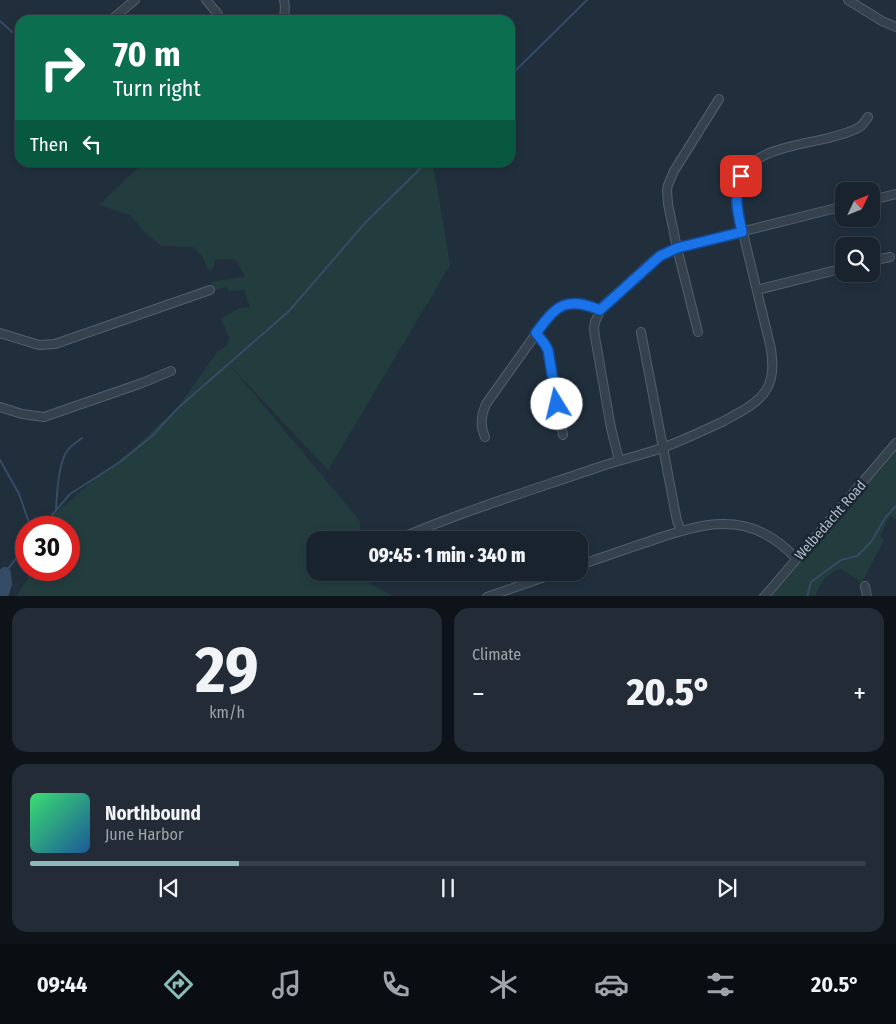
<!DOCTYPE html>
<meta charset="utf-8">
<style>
body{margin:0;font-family:"Fira Sans Condensed",sans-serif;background:#222b36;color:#f1f3f6;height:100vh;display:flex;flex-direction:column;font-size:19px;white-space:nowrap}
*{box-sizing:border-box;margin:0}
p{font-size:16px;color:#9fa4aa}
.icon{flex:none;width:28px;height:28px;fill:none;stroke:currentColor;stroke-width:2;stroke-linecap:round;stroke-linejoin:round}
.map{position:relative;height:596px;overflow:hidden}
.panel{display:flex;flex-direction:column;gap:12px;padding:12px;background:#0e1319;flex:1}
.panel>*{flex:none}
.banner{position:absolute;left:15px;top:15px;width:500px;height:152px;border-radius:15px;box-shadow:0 2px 8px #0003,0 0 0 1px #37404a;background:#0b6e4f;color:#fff;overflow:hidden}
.needle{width:32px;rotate:47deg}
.tools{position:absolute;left:835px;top:182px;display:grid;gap:10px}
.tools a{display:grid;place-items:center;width:45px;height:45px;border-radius:10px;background:#19232e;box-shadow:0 2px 8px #0003,0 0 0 1px #37404a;font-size:25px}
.speed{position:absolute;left:15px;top:516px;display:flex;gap:10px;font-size:25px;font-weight:700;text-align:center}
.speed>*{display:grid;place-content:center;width:65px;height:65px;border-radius:50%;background:#19232e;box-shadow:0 2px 8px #0003,0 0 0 1px #37404a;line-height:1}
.speed .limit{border:8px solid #d22;background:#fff;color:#111}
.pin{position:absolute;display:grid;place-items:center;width:42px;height:42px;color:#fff;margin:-21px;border-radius:10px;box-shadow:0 2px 8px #0006}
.me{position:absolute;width:55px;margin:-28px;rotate:351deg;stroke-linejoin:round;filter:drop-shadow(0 0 4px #0008)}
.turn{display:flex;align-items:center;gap:18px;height:105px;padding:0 15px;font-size:22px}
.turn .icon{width:65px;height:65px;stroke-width:2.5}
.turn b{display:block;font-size:35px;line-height:42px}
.then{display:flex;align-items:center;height:48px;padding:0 15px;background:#0003;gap:10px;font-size:19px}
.big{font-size:38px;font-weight:800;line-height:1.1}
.panel .card{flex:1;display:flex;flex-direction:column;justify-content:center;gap:8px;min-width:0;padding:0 18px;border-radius:15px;background:#222b36}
.panel .dial{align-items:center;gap:0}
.dial b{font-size:65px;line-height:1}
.song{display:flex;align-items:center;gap:15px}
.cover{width:60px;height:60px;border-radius:8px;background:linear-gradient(135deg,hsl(140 70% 55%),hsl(210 70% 35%))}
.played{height:5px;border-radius:2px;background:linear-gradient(90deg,#8bbbb9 25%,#37404a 25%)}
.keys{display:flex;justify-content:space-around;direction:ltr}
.heat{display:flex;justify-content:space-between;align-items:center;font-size:28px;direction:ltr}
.panel .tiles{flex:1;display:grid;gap:12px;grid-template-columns:1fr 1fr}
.card:last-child{grid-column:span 2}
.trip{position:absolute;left:306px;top:531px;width:282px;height:50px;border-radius:15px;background:#19232e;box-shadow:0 2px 8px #0003,0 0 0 1px #37404a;font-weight:800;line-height:50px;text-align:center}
.tabs{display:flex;height:80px;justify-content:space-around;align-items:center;background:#0a0e12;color:#9fa4aa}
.tabs .icon{width:35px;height:35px}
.tabs .on{color:#8bbbb9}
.tabs b{font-size:22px;color:#f1f3f6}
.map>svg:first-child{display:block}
</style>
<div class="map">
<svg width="896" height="597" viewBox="0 0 896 597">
<rect width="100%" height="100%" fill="#212f3d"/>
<g fill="#233d3e">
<polygon points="143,163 433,163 450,265 328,470 227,362 359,520 362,540 315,540 315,572 366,573 367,582 393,596 16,597 33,570 69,570 69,528 46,527 48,520 98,476 131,451 178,407 218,351 227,346 229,337 221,318 240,308 250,307 244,290 229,291 226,287 214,290 211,282 245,276 236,260 216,259 212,271 207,268 202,256 193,247 161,246 146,233 130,215 99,205"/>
<path d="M896,445V519L890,516L880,536L884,540L862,582L840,569C824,575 822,583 815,596L765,597Z"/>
</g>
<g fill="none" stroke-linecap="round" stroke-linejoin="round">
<g stroke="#344c65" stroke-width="2">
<polyline points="0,21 12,32"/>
<polyline points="510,76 587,0"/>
<polyline points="0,460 19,494 31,528"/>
<path d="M56,510C57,494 58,465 67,451C70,446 77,442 82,438"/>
<polyline points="41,528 70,494 120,462 152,436 178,408 289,311 365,223 427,162"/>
<polyline points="5,573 26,545"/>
<polyline points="807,597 811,582 841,560 857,556 871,542 885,518 896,506"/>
</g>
<polyline stroke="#344c65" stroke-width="12" points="2,597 6,584 5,573"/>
<g stroke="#535f6b" stroke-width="10">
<g id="minor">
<polyline points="206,0 218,14"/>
<polyline points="848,0 882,21 896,27"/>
<polyline points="111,20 135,0"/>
<polyline points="284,20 285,6 284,0"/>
<polyline points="871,200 896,194"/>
<polyline points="871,261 890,257"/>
<polyline points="757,290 844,268"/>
<polyline points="641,332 677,521 681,530"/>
<polyline points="698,332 677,248 668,204 667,190 668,185 674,171 719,99"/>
<polyline points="0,333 39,345 55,344 210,290"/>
<polyline points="537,333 544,343 548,350 563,435"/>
<polyline points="0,407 22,414 44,417 142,383 171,371"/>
<path d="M485,437C480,426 481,415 486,404L548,317C564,299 580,302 600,310"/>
<polyline points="619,460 611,428 595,337 594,328 595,322 602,307 654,260 660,256 677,248 844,206"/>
<path d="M396,540C461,512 529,491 596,468C619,460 642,455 665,447C685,439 705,430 724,421C738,413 754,406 764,393C774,380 773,364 771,349L737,208C736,199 736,190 739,181C750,148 803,145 832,137C842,134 853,132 861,126C864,123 866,120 868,117"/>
<path d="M580,565C600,558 621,551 641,544C680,531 723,513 763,533C776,539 786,548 796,558"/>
<polyline points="865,586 867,597"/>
<polyline points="487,597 559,572"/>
<polyline points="764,597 896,443"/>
</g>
</g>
<use href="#minor" stroke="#35414d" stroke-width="8"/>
</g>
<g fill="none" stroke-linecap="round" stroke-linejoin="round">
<g stroke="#114b97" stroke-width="12">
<path id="route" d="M557,404L548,350L544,343L536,333C557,305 565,296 600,310L660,256L677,248L742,232C738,213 733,195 741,176"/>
</g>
<use href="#route" stroke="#1a73e8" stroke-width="9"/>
</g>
<g text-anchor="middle" stroke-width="5" stroke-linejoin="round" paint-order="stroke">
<g font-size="14" fill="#b1bcc9" stroke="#1a2632">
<text transform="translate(830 520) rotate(-49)" y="5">Welbedacht Road</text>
</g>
</g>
</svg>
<div class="tools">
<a><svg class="needle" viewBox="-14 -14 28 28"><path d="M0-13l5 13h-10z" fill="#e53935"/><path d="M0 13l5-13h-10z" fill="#9fa4aa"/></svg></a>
<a><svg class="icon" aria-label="search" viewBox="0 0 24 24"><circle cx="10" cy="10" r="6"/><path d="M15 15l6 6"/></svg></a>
</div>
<div class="speed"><div class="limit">30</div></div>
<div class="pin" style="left:741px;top:176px;background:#d93025"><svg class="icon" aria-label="arrive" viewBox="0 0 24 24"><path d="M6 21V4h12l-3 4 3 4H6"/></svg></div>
<svg class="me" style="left:557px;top:404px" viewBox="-20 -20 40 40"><circle r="19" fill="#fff"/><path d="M0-13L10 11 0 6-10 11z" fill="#1a73e8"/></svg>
<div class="trip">09:45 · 1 min · 340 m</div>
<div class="banner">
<div class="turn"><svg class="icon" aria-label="right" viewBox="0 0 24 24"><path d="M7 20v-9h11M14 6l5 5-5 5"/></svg><div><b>70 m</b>Turn right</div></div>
<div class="then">Then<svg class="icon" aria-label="left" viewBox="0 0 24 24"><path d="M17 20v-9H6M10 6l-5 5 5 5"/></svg></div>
</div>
</div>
<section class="panel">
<div class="tiles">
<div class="card dial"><b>29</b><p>km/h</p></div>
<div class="card"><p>Climate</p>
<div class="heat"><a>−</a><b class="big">20.5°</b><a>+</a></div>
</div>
<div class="card">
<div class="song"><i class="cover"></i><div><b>Northbound</b><p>June Harbor</p></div></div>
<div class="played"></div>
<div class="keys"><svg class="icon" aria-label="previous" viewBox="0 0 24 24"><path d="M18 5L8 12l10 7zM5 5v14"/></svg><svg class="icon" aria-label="pause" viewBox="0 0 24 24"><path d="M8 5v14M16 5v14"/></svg><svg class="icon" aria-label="next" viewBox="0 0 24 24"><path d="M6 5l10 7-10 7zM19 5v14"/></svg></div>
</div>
</div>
</section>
<nav class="tabs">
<b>09:44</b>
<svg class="icon on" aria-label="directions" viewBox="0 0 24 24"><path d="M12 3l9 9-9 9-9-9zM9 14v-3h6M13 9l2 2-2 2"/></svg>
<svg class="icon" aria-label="music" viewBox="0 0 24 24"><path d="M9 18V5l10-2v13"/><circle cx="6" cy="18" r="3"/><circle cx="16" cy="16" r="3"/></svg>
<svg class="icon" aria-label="phone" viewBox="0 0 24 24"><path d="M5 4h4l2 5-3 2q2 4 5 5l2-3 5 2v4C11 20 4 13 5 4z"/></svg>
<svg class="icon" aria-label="climate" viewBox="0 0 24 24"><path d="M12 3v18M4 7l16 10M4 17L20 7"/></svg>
<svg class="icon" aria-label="car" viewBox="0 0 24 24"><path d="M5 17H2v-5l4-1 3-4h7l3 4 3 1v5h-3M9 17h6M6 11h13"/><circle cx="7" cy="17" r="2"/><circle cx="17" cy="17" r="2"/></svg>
<svg class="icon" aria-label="filters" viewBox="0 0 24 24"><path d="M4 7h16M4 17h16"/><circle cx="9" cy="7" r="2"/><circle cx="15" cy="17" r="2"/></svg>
<b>20.5°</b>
</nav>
